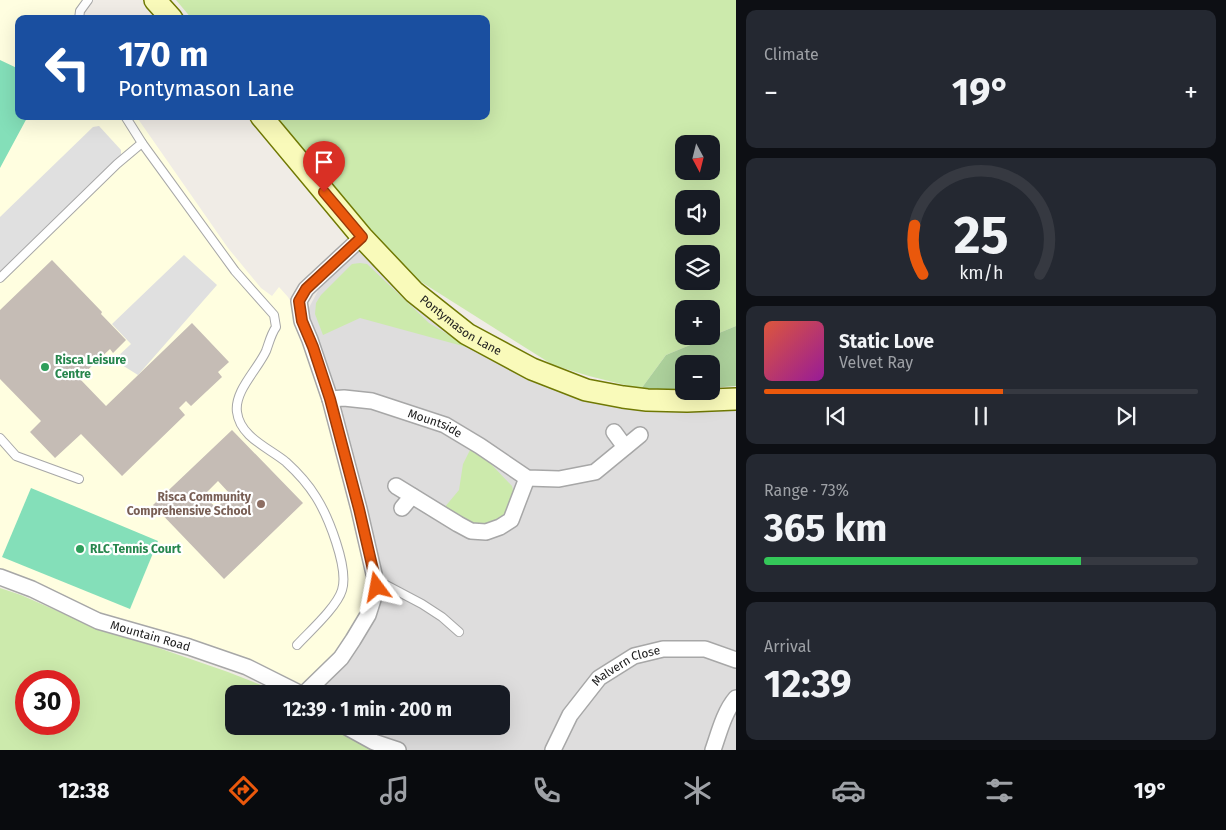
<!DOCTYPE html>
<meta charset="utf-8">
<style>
body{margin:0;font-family:"Fira Sans",sans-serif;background:#242831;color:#f1f3f6;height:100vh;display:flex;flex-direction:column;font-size:19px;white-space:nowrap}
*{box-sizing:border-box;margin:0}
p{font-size:16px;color:#9ea1a6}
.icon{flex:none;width:28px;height:28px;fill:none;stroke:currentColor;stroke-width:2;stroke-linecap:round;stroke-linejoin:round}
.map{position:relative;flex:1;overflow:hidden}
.details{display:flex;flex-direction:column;gap:10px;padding:10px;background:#0d0f14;width:490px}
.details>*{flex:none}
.banner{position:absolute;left:15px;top:15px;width:475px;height:105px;border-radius:10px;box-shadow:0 5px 20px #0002;background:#1a4fa0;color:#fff;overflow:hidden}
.needle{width:32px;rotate:173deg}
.controls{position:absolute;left:675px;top:135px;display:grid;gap:10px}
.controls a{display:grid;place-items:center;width:45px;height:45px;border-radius:10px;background:#171b24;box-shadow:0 5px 20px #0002;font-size:25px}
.speed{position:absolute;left:15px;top:670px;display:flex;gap:10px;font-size:25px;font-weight:700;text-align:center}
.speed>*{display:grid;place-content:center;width:65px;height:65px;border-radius:50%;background:#171b24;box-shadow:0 5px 20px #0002;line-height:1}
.speed .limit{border:8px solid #d22;background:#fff;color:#111}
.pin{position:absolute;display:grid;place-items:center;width:42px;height:42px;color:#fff;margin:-51px -21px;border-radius:50% 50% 50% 0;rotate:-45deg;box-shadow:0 0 5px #0007}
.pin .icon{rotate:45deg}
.me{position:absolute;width:55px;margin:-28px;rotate:347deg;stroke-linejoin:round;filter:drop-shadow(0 0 4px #0008)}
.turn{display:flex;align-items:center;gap:18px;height:105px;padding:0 20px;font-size:22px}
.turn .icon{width:65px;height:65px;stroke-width:2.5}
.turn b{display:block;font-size:35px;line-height:42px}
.big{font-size:38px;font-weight:700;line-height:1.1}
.details .tile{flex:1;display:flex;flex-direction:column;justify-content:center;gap:8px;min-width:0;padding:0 18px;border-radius:10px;background:#242831}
.details .dial{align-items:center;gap:0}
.dial svg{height:130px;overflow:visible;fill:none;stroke:#363941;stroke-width:7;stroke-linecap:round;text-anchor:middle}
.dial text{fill:#f1f3f6;stroke:none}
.song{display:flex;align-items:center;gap:15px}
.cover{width:60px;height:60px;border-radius:8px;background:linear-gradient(135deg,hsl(10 70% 55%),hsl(300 70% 35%))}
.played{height:5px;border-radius:2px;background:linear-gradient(90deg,#ea580c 55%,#363941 55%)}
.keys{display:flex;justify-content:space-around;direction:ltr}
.heat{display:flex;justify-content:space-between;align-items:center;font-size:28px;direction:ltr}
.charge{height:8px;border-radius:4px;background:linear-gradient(90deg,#34c759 73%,#363941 0)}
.trip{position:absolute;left:225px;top:685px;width:285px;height:50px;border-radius:10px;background:#171b24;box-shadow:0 5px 20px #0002;font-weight:700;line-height:50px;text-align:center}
.dock{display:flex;height:80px;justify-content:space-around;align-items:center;background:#090b0e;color:#9ea1a6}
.dock .icon{width:35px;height:35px}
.dock .on{color:#ea580c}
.dock b{font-size:22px;color:#f1f3f6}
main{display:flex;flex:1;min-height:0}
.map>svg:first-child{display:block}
</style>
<main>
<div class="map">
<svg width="736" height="750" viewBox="0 0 736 750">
<rect width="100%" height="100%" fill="#f0ece6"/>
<polygon fill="#dedddd" points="362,237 414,292 586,390 736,399 736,750 390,750 387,742 363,726 501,726 501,694 304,694 302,321 331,266"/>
<polygon fill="#fffee0" points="0,0 88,0 79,19 19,19 19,116 136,116 228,248 261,288 272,296 279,287 288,297 302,321 377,587 368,615 304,694 189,647 0,577"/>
<g fill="#cceaac" fill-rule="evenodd">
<path d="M176,0H736V326L666,355L641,389L589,376L553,365L415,278L339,195L273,116H486V19H192ZM684,144H711V171H684ZM684,199H711V226H684ZM684,254H711V281H684ZM684,309H711V336H684Z"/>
<polygon points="360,263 367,264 429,323 470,348 360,318 323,335 315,314 316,303 321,295 352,264"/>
<polygon points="470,450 490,463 512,486 514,495 507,514 499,520 488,525 469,525 444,508 459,490 463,464"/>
<path d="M0,588L21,595L78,620L228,672L284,694H234V726H339L363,741L371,750H0ZM26,681H69V724H26Z"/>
</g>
<polygon fill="#acd09b" points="736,326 736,386 711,388 711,364 684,364 684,391 641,389 666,355"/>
<g fill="#84dfb9">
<polygon points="0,60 19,69 19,116 28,116 0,168"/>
<polygon points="31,488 158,541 130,609 2,557"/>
</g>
<g fill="#e0e0e0">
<polygon points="99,126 121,150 121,155 0,273 0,217 93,127"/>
<polygon points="184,255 217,285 138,375 114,360 131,344 112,324"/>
</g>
<g fill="#c5bcb5" fill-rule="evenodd">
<polygon points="52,260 102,312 101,314 126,340 113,353 110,349 79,378 106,406 192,323 229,362 218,372 222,377 191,406 186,401 179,408 185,415 122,476 81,434 55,458 30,432 41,421 0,379 0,310"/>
<path d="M232,430L303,503L224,579L153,505ZM218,481L230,494L216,508L204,495Z"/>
</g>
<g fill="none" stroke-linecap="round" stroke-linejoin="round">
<g stroke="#a7a7a7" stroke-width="10">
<g id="lane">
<polyline points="79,19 80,11 88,0"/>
<path d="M125,116L142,143L235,271L274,315L276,327C271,334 269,343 266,351C258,369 234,391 237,412C240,437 269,448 286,462C297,472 308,484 316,497C328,516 349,568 342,590C337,607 309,632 297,645"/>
<polyline points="0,278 117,164 142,143"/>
<polyline points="0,438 16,456 79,479"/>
<polyline points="377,587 386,585 422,604 442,617 459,632"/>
</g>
</g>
<g stroke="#a7a7a7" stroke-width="18">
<g id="street">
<path id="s1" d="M330,399L344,398L372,401L445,425L480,446L527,478L559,479L595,472L640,435"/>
<polyline points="614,432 625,447"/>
<polyline points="396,486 458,524 471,531 486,532 500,527 511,520 527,478"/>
<polyline points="402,508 412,496"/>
<path id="s2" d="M0,577L32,589L98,621L189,647L247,667L301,694"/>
<polyline points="304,694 341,658 353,640 368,615 377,587 359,509 330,399 310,340 302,321 299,301 306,289 362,237"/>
<polyline points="345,726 374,742 398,750"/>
<path id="s3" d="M553,750L570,715L599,678L634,656L663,649H705L736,660"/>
<path d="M713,750C719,733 724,712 736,698"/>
</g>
</g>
<g stroke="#707904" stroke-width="24">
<g id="secondary">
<polyline points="155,0 172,19"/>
<path id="s4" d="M261,116L362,237L414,292L467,334L532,369L586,390L623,397L647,400L687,401L736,399"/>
</g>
</g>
<use href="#lane" stroke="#fff" stroke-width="8"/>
<use href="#street" stroke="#fff" stroke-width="15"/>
<use href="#secondary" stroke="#f9faba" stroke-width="21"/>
</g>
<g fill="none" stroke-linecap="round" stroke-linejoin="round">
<g stroke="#983908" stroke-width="12">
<polyline id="route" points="324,192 362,237 306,289 299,301 302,321 313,347 330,399 359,509 377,587"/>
</g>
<use href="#route" stroke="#ea580c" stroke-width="9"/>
</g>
<g fill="#2e9e5b" stroke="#fff" stroke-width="2">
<circle cx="45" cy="367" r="5"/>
<circle cx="80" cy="549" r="5"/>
</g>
<circle fill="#8d6e63" stroke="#fff" stroke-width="2" cx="261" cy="504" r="5"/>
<g text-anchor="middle" stroke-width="4.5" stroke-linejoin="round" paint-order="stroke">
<g font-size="12" fill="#202020" stroke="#fff">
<text dy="4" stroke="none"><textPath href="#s4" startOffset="291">Pontymason Lane</textPath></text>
<text dy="4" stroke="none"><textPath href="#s1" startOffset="109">Mountside</textPath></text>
<text dy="4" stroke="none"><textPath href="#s2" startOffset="162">Mountain Road</textPath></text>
<text dy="4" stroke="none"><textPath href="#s3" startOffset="116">Malvern Close</textPath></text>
</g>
<g font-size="12" font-weight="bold" fill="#27864d" stroke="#fff" text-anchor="start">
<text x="55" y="364">Risca Leisure<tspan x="55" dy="14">Centre</tspan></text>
<text x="90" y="553">RLC Tennis Court</text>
</g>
<g font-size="12" font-weight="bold" fill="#785e54" stroke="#fff" text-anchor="end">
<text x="251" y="501">Risca Community<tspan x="251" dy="14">Comprehensive School</tspan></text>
</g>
</g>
</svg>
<div class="controls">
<a><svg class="needle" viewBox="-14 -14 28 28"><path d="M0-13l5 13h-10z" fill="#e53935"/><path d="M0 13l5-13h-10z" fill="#9ea1a6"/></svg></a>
<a><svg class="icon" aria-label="sound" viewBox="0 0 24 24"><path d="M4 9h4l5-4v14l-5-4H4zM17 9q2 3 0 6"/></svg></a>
<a><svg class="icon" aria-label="layers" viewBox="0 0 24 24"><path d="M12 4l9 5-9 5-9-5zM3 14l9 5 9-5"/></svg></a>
<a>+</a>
<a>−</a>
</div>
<div class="speed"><div class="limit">30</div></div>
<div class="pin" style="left:324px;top:192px;background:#d93025"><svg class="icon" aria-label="arrive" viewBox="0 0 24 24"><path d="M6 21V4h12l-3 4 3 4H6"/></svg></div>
<svg class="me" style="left:377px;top:587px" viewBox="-20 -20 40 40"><path d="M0-17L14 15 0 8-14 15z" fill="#ea580c" stroke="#fff" stroke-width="4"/></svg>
<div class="trip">12:39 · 1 min · 200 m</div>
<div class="banner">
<div class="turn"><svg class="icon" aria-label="left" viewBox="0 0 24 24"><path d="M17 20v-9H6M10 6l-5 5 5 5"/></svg><div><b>170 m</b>Pontymason Lane</div></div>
</div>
</div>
<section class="details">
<div class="tile"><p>Climate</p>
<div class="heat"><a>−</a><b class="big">19°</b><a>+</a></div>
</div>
<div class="tile dial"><svg viewBox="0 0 100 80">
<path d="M14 69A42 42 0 1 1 86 69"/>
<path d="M14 69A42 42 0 0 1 9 39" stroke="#ea580c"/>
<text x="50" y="56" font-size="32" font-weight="700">25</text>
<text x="50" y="72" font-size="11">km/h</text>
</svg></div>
<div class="tile">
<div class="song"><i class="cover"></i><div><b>Static Love</b><p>Velvet Ray</p></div></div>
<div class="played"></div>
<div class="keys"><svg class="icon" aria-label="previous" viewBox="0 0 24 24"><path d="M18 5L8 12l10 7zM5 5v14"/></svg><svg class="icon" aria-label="pause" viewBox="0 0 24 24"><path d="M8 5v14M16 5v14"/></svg><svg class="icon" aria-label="next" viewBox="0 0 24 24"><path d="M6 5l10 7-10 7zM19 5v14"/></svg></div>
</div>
<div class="tile"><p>Range · 73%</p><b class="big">365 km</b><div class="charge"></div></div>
<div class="tile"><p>Arrival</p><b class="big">12:39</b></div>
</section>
</main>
<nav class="dock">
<b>12:38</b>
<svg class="icon on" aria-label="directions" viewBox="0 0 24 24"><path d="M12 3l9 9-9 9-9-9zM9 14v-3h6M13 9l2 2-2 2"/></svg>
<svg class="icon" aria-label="music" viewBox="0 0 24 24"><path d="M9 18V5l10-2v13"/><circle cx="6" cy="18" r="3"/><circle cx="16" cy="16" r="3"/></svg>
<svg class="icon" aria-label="phone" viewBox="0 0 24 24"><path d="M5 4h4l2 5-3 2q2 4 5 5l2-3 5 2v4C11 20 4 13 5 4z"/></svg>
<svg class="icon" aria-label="climate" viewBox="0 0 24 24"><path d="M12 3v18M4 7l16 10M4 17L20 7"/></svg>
<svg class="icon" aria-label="car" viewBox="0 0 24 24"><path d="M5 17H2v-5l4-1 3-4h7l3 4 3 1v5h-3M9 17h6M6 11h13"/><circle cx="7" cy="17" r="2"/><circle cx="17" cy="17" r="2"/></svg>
<svg class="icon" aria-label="filters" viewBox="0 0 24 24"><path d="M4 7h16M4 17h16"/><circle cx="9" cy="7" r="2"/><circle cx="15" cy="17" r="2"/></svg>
<b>19°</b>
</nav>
